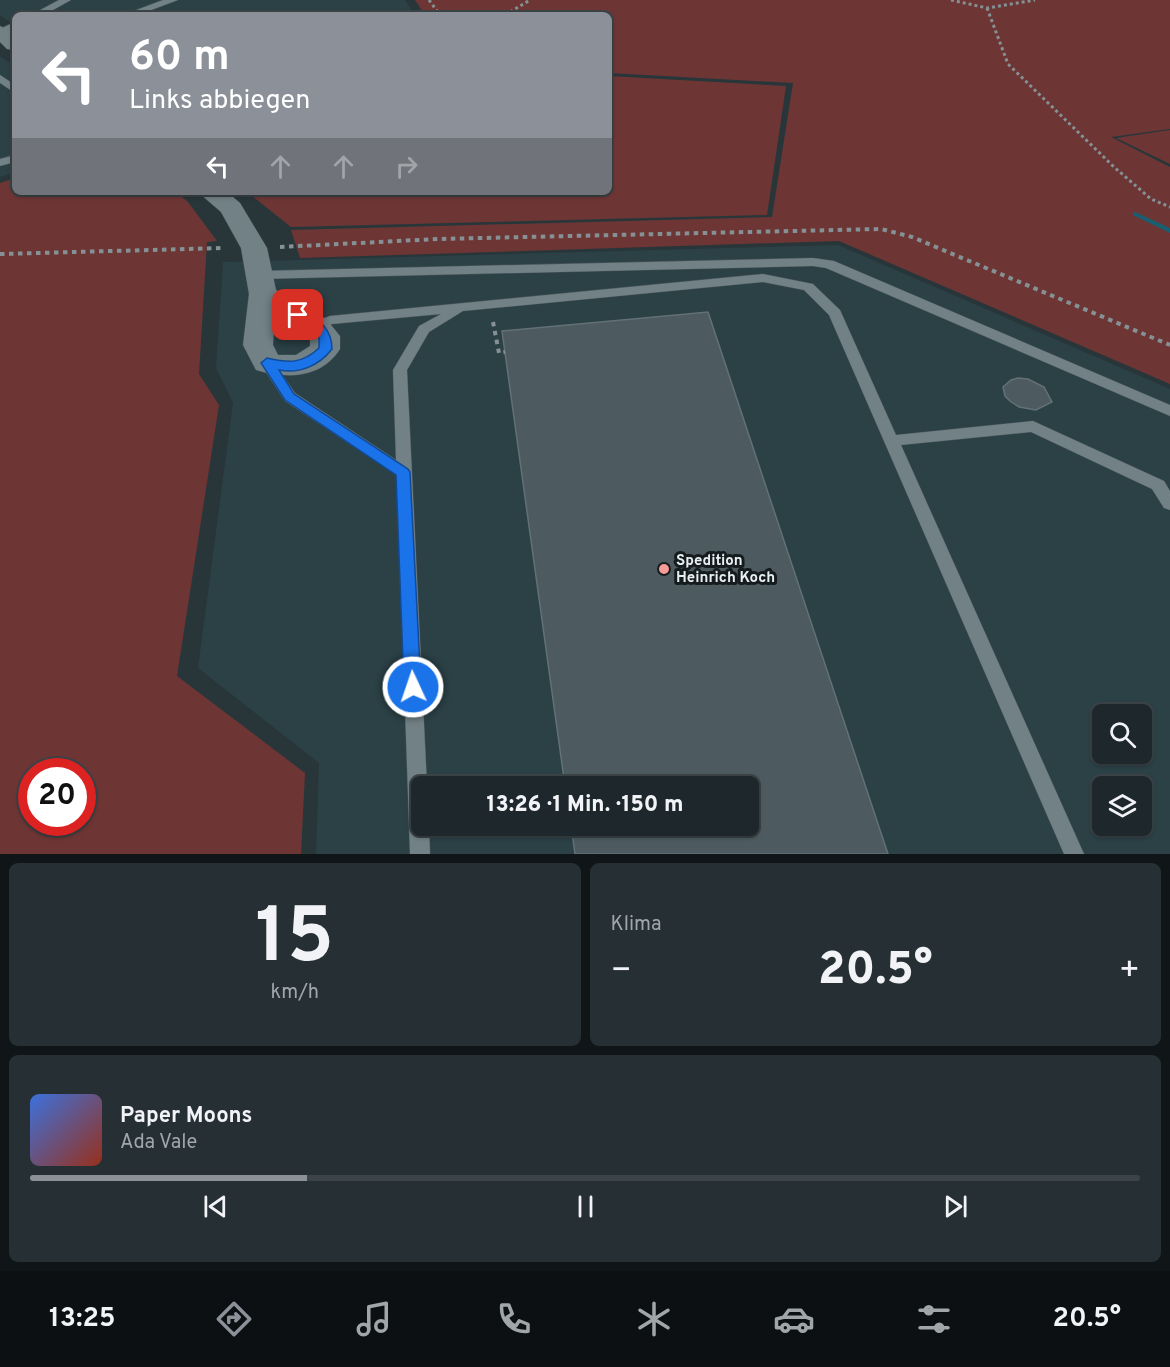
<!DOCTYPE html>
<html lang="de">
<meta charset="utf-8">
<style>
body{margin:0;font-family:Overpass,sans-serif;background:#263034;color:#f1f3f6;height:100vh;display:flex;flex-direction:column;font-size:22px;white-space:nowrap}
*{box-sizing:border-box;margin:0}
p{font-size:20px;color:#a1a6a9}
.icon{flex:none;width:33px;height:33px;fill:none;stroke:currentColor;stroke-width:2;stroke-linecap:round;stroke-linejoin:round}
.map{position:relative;height:854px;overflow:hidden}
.sheet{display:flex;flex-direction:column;gap:9px;padding:9px;background:#101618;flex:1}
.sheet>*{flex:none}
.top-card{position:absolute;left:12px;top:12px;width:600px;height:183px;border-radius:9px;box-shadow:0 2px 4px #0004,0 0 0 2px #3c4448;background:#8c9099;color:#fff;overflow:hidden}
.controls{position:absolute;left:1092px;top:704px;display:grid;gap:12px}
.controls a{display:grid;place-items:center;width:60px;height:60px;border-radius:9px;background:#1e282c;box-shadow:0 2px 4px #0004,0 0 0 2px #3c4448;font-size:30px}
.speed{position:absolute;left:18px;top:758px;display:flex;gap:12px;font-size:30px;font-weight:700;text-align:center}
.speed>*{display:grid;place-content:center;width:78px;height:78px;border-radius:50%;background:#1e282c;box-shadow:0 2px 4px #0004,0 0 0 2px #3c4448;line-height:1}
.speed .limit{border:9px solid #d22;background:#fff;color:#111}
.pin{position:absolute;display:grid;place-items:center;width:51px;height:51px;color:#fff;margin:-26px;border-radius:12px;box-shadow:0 3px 9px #0006}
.me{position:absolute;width:66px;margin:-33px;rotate:357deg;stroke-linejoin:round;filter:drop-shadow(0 0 4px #0008)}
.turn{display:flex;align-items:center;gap:21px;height:126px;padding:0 18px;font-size:27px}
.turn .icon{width:78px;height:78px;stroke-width:2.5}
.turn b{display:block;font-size:42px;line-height:51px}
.lanes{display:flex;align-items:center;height:57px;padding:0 18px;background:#0003;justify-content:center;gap:30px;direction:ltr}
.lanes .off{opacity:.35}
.big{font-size:45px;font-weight:800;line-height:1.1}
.sheet .tile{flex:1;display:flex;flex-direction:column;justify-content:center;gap:9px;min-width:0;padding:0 21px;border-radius:9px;background:#263034}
.sheet .dial{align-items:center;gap:0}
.dial b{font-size:78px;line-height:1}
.song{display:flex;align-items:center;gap:18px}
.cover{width:72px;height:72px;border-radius:9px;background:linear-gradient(135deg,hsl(220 70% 55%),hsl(10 70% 35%))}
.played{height:6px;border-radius:3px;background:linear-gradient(90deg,#8c9099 25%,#3c4448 25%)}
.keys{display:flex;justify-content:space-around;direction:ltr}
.heat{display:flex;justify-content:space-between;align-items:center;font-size:33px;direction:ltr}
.sheet .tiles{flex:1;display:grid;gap:9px;grid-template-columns:1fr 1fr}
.tile:last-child{grid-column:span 2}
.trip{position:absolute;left:411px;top:776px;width:348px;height:60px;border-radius:9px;background:#1e282c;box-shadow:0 2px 4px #0004,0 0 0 2px #3c4448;font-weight:800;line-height:60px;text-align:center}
.menu{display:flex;height:96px;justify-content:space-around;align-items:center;background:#0c1012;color:#a1a6a9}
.menu .icon{width:42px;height:42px}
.menu .current{color:#8c9099}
.menu b{font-size:27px;color:#f1f3f6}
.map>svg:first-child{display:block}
</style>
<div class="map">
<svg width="1170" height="854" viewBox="0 0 1170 854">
<rect width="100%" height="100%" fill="#28363a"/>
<g fill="#2b4146" fill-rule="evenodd">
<polygon points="0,0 405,0 415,15 15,15 15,26 0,15"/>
<polygon points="0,56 15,67 15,172 0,177"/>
<path d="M838,245L1170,389V854H316L319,763L198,668L233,403L216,368L223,262ZM1102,714H1142V753H1102ZM422,786H748V825H422ZM1102,786H1142V825H1102Z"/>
</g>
<g fill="#6d3635" fill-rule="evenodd">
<polygon points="415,0 1170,0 1170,129 1111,137 1170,167 1170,384 839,241 300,258 291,230 772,217 793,83 609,73 609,15 425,15"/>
<polygon points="609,76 786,86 767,215 291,227 247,192 609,192"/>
<polygon points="1170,130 1170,164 1116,138"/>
<path d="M15,178V192H176L188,202L217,241L207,242L199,374L219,405L177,676L305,773L301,854H0V183ZM32,771H82V822H32Z"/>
</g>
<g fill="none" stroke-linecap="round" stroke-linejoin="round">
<polygon fill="#185f71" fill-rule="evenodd" points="1135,212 1170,228 1170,233 1133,215 1133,213"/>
</g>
<g fill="#4d5b60" stroke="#637176" stroke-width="1.5">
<polygon points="708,312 888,854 575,854 571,825 748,825 748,786 565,786 502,331"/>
<polygon points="1018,378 1028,379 1044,387 1052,402 1036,410 1019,407 1010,401 1005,396 1003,387 1011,380"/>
</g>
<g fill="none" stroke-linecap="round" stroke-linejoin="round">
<g stroke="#485457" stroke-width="1">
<g id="service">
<polygon points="59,0 71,0 44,15 31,15"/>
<polygon points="163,0 178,0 138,15 123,15"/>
<polygon points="15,22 15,29 0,36 0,29"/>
<polygon points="0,75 15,85 15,93 0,83"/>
<polygon points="15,155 15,162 0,166 0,159"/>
<polygon points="813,258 834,261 1170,405 1170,416 826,268 813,266 260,279 253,275 260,271"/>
<polygon points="763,274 813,284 840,310 896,435 1033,421 1164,481 1170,491 1170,510 1164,508 1152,489 1031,432 901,445 1084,854 1064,854 829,315 804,290 763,282 463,311 429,332 407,370 427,786 422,786 422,825 429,825 430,854 410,854 397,475 285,401 260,363 262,360 272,360 295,393 396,460 393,370 419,326 441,314 332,324 316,331 311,329 309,326 311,323 330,316"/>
</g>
</g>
<g stroke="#485457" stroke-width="1">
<g id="minor">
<polygon points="0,26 15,34 15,50 7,49 0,42"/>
<path d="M198,192H227L240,203L267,248L276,290L326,319L340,336V349C321,379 286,379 256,370L243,345L249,294L241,248L221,212ZM275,314L310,338V346L296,355H278L273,345Z"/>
</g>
</g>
<g stroke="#859194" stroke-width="3" stroke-dasharray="3 3" stroke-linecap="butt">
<polyline points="429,0 440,15"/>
<polyline points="951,0 987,8 1035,0"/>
<polyline points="987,8 1008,64 1114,167 1151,199 1170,207"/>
<polyline points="505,15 530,0"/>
</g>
<g stroke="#859194" stroke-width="4" stroke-dasharray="4.5 4.5" stroke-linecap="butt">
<polyline points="280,247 437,239 881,229 912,237 1170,345"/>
<polyline points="0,254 224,248"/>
<polyline points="493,322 499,353 505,352"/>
</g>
<use href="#service" fill="#728186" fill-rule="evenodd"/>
<use href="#minor" fill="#728186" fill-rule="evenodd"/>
</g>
<path fill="#1a73e8" stroke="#114b97" stroke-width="1.5" d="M298,311C318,317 332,328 332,349C319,366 299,374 279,370L294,394L408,469L410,472L421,687L419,692L413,694L407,692L404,687L396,475L285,400L261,363L267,358C289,363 302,364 319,348V337L312,329L292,315Z"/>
<circle fill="#f59b98" stroke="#161c1e" stroke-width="2" cx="664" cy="569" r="6"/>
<g text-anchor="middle" stroke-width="6" stroke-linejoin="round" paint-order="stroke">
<g font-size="15" font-weight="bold" fill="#e6eff1" stroke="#161c1e" text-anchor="start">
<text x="676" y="565">Spedition<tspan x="676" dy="17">Heinrich Koch</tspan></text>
</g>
</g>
</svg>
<div class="controls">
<a><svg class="icon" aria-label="search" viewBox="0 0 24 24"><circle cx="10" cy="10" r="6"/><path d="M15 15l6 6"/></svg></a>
<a><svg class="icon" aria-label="layers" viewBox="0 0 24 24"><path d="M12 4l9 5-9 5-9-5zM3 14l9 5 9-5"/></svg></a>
</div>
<div class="speed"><div class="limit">20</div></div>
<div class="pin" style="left:298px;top:315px;background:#d93025"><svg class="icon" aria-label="arrive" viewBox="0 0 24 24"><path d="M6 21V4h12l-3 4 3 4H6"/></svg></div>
<svg class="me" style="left:413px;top:687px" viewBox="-20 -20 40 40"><circle r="17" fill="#1a73e8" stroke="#fff" stroke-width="3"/><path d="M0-11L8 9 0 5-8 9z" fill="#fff"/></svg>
<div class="trip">13:26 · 1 Min. · 150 m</div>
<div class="top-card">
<div class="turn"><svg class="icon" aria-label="left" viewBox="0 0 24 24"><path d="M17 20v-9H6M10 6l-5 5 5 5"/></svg><div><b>60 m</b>Links abbiegen</div></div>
<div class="lanes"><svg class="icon" aria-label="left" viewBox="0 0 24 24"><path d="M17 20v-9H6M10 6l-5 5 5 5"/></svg><svg class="icon off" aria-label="ahead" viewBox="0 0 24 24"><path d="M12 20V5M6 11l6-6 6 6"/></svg><svg class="icon off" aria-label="ahead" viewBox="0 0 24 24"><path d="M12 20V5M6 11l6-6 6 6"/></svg><svg class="icon off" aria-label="right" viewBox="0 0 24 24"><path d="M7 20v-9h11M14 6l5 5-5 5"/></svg></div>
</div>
</div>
<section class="sheet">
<div class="tiles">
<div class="tile dial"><b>15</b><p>km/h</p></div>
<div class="tile"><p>Klima</p>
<div class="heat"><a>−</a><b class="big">20.5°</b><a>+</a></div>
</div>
<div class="tile">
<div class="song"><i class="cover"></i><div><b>Paper Moons</b><p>Ada Vale</p></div></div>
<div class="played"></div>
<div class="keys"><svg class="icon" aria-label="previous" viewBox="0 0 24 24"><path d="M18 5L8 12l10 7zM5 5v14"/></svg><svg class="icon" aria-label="pause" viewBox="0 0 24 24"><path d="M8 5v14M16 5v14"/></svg><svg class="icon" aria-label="next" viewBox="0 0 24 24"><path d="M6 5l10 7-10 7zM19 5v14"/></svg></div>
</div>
</div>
</section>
<nav class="menu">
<b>13:25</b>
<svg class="icon current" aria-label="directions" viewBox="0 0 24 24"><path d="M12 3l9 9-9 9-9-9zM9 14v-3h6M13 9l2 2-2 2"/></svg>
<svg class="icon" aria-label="music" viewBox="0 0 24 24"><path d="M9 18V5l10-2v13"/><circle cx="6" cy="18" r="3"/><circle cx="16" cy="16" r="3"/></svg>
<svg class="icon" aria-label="phone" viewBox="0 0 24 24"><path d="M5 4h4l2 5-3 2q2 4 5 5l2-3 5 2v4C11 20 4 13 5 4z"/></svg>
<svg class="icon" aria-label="climate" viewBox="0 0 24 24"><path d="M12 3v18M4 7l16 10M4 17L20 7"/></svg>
<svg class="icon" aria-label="car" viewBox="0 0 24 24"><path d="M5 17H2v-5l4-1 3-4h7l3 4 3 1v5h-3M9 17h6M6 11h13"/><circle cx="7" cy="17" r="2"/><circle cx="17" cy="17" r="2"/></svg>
<svg class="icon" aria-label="filters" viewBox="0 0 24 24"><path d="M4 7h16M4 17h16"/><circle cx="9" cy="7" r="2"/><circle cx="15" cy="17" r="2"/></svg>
<b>20.5°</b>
</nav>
